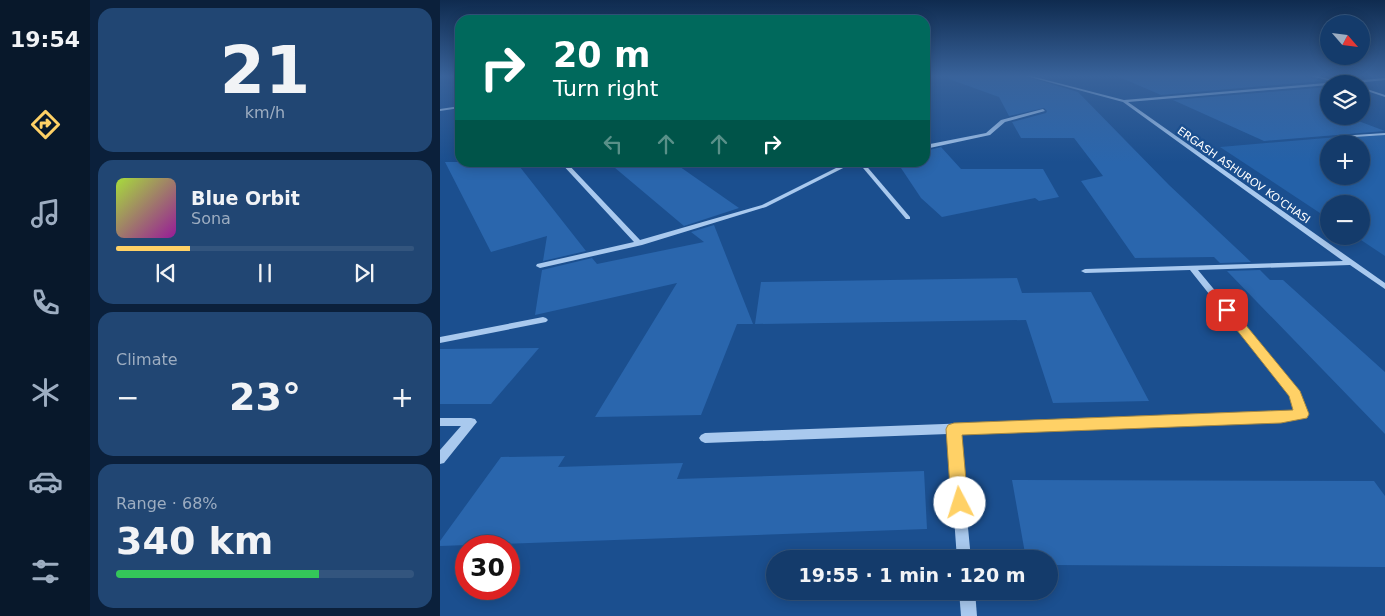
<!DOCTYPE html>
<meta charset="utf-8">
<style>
body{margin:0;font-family:"DejaVu Sans",sans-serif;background:#214673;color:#f1f3f6;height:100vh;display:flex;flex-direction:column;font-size:19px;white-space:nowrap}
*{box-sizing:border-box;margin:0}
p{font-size:16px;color:#9dadc1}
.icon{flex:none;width:28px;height:28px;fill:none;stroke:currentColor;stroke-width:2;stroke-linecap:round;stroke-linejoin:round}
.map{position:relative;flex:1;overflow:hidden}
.sheet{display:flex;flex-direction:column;gap:8px;padding:8px;background:#0b203b;width:350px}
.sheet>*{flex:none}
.banner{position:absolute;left:15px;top:15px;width:475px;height:152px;border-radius:15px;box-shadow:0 2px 12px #0003,0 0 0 1px #33557e;background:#00695c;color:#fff;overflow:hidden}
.needle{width:32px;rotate:118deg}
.buttons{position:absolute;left:880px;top:15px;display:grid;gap:10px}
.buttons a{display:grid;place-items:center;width:50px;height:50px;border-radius:50%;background:#143b6b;box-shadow:0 2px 12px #0003,0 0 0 1px #33557e;font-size:25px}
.speed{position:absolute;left:15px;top:535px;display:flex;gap:10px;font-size:25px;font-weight:700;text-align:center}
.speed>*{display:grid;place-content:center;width:65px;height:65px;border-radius:50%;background:#143b6b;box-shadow:0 2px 12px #0003,0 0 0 1px #33557e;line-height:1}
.speed .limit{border:8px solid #d22;background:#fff;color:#111}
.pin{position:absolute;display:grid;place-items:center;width:42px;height:42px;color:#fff;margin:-21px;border-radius:10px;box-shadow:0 2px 8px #0006}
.me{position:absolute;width:55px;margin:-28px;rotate:355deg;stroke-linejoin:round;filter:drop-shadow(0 0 4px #0008)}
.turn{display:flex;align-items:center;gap:18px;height:105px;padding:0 15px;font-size:22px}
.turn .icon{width:65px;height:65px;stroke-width:2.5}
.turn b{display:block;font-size:35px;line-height:42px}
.lanes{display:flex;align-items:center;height:48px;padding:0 15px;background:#0003;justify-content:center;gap:25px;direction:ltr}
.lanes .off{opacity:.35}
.big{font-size:38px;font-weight:700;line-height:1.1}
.sheet .tile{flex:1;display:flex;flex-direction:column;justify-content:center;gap:8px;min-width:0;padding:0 18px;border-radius:15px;background:#214673}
.sheet .dial{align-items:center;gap:0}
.dial b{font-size:65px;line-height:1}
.song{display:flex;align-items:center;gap:15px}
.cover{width:60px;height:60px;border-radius:8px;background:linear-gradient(135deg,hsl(80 70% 55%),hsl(300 70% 35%))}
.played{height:5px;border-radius:2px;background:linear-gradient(90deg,#ffd166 25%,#33557e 25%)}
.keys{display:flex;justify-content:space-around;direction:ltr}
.heat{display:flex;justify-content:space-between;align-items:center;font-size:28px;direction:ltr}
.charge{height:8px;border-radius:4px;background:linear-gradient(90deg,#34c759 68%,#33557e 0)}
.trip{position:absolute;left:326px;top:550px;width:292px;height:50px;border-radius:25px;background:#143b6b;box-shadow:0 2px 12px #0003,0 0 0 1px #33557e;font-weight:700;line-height:50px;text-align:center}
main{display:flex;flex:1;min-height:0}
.tab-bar{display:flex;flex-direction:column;width:90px;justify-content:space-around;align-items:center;background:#08182b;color:#9dadc1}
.tab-bar .icon{width:35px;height:35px}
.tab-bar .selected{color:#ffd166}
.tab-bar b{font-size:22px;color:#f1f3f6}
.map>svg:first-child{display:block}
</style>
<main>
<nav class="tab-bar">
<b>19:54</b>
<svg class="icon selected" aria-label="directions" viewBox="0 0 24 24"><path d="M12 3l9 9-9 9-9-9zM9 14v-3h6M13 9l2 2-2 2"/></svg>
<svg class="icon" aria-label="music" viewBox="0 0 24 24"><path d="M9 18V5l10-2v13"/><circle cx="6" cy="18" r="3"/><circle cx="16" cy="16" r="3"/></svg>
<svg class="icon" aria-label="phone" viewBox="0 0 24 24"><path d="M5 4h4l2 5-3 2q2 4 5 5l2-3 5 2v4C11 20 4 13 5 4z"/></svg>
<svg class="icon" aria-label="climate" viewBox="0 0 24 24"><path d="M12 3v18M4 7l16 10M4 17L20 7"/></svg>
<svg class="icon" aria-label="car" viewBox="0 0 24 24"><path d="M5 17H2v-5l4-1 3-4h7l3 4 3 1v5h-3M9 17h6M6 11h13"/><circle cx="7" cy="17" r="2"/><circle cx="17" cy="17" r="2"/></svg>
<svg class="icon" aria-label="filters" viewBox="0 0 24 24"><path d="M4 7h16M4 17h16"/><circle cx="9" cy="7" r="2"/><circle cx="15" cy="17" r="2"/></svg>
</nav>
<section class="sheet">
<div class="tile dial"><b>21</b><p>km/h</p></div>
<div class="tile">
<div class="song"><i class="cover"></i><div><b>Blue Orbit</b><p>Sona</p></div></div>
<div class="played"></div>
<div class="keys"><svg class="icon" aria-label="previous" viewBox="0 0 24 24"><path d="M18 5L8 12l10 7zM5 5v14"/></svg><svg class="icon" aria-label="pause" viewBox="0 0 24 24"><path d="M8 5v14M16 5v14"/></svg><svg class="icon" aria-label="next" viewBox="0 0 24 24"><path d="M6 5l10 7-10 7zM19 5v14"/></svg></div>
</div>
<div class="tile"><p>Climate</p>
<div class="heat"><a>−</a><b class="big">23°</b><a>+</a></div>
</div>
<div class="tile"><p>Range · 68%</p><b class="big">340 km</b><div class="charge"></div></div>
</section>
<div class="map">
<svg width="945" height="616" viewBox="0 0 945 616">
<rect width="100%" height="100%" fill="#1b4f8f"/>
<path fill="#2461a8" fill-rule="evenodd" d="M945,133V256L915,236H921V204H889V219L780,147ZM889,144H921V176H889Z"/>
<g fill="#2a66ad">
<polygon points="509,76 584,76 638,92 729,185 811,262 780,263 774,257 695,258 641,181 663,176 634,138 581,138 572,122 606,113 607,111 604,108 569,116 559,97 509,79"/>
<polygon points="677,76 862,76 882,81 721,95"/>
<polygon points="889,87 889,116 905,116 945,131 824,141 733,100"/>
<polygon points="501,147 521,169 603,169 619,197 599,201 595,198 502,217 481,198 457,162 485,162 485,151"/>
<polygon points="5,162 76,162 146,251 103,261 107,236 51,252"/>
<polygon points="168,162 233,162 299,208 244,226"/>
<polygon points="274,225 313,324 297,324 261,415 155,417 237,283 95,315 102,270 152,258 157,264 264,242 251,232"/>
<polygon points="820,270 830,280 843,280 945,372 945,434 787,271"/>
<polygon points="577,278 582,293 651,292 709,401 613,403 586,320 315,324 321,282"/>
<polygon points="99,348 51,404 0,404 0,349"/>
<polygon points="125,456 118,467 243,463 237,479 484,471 487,529 0,546 0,541 61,457"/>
<polygon points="572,480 934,481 945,496 945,567 610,565 610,559 586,559"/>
</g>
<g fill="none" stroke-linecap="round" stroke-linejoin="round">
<g fill="#a9c9ee" fill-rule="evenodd">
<polygon points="586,76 591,76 684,100 945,78 945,80 906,84 889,84 889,85 688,102 945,283 945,289 910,265 758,270 859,392 867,415 865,418 841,421 519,433 531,559 517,559 508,434 265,443 261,441 259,438 261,435 265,433 854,411 850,396 750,270 645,273 641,271 645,269 903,261 683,102"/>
<polygon points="870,76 876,76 898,81 896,82"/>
<polygon points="921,87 945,95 945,97 921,89"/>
<polygon points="20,106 20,108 0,111 0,109"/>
<polygon points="603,109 605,111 565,122 550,135 485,149 485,145 546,133 561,120"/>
<polygon points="945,133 945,135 899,138 897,137 899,136"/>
<polygon points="120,162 126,162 200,240 322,205 408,162 415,162 326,207 202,245 100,268 96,266 97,264 194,242"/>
<polygon points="418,162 423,162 470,217 470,219 466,219"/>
<polygon points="103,317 106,318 108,320 106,322 0,343 0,337"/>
<polygon points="0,418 31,418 35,419 37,422 4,463 0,464 0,450 21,426 0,426"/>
<polygon points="519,591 535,591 537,616 521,616"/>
</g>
</g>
<linearGradient id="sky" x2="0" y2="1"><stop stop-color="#0f2b4f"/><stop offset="0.47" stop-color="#39639b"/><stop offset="1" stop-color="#39639b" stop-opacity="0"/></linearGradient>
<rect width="945" height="162" fill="url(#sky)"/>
<polygon fill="#ffd166" stroke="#a68842" points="787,306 791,307 860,391 869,414 867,418 841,423 522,435 528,503 526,509 520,511 514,509 511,503 506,429 508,425 514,423 853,410 849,396 781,310"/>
<g text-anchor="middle" stroke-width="5" stroke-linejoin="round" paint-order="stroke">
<g font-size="11" fill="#fff" stroke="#1b4f8f">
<text transform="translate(804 175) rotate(35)" y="4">ERGASH ASHUROV KO'CHASI</text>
</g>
</g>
</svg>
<div class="buttons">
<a><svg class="needle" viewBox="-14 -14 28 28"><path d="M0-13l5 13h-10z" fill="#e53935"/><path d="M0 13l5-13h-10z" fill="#9dadc1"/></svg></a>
<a><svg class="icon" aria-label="layers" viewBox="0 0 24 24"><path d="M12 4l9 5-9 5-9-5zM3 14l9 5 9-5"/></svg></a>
<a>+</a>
<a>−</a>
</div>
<div class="speed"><div class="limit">30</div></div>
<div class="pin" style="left:787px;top:310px;background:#d93025"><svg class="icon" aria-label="arrive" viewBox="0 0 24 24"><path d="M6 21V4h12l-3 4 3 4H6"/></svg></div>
<svg class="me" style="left:520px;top:503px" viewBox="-20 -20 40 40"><circle r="19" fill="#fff"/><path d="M0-13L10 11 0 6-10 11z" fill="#ffd166"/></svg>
<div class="trip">19:55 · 1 min · 120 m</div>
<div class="banner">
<div class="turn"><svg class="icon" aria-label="right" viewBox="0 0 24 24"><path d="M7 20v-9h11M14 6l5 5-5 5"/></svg><div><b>20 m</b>Turn right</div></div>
<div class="lanes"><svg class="icon off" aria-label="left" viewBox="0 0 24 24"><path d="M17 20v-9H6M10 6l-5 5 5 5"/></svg><svg class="icon off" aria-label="ahead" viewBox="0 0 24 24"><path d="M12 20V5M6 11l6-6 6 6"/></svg><svg class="icon off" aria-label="ahead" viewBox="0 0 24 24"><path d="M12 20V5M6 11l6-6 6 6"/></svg><svg class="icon" aria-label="right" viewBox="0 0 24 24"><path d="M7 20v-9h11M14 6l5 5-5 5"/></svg></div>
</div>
</div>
</main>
